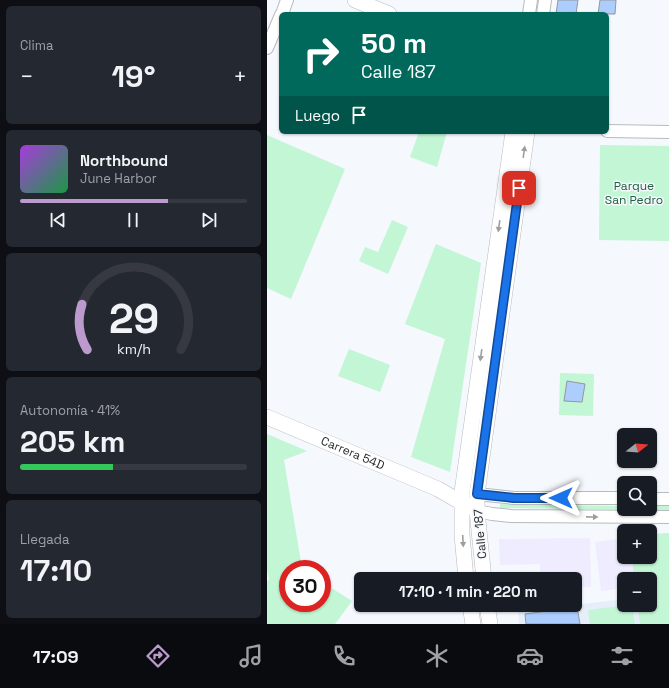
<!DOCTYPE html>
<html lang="es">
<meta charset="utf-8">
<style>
body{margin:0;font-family:"Space Grotesk",sans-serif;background:#242831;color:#f1f3f6;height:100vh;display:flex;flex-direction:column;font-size:15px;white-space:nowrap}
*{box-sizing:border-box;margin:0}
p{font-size:13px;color:#9ea1a6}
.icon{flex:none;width:22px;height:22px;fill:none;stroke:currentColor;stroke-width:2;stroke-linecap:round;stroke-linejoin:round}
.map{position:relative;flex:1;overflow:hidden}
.drawer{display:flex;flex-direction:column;gap:6px;padding:6px;background:#0d0f14;width:267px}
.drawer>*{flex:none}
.banner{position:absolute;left:12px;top:12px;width:330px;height:122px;border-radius:6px;box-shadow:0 1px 3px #0004;background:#00695c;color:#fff;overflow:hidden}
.needle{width:26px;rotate:73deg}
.controls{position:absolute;left:350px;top:428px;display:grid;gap:8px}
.controls a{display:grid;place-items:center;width:40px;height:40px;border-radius:6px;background:#171b24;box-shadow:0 1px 3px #0004;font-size:20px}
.speed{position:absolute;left:12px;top:560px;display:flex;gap:8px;font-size:20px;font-weight:700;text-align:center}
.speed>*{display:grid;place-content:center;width:52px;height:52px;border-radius:50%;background:#171b24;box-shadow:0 1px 3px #0004;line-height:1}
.speed .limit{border:6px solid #d22;background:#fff;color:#111}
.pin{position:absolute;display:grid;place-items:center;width:34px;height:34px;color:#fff;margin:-17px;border-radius:8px;box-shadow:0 2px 6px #0006}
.me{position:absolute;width:44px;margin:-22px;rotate:270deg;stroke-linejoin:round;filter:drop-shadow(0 0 3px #0008)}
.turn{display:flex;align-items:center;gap:14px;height:84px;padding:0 16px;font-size:18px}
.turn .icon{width:52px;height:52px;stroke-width:2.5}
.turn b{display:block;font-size:28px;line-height:34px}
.then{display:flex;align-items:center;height:38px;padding:0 16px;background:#0003;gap:8px;font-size:15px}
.big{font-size:30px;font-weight:800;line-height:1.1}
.drawer .tile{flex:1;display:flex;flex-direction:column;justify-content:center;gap:6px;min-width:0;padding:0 14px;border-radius:6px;background:#242831}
.drawer .dial{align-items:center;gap:0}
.dial svg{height:104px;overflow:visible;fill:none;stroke:#363941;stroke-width:7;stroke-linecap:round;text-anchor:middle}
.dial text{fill:#f1f3f6;stroke:none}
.song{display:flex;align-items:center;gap:12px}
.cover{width:48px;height:48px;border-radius:6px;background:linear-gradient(135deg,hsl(280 70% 55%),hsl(140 70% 35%))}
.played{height:4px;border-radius:2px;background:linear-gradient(90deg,#bc9ace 65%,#363941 65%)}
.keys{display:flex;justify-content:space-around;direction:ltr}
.heat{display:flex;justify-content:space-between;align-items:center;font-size:22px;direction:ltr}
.charge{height:6px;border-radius:3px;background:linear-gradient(90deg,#34c759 41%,#363941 0)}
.trip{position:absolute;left:87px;top:572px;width:228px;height:40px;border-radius:6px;background:#171b24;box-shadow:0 1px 3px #0004;font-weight:800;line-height:40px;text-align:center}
.tabs{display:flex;height:64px;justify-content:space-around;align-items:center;background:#090b0e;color:#9ea1a6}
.tabs .icon{width:28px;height:28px}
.tabs .on{color:#bc9ace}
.tabs b{font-size:18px;color:#f1f3f6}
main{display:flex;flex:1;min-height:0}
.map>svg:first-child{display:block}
</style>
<main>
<section class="drawer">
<div class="tile"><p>Clima</p>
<div class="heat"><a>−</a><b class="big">19°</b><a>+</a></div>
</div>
<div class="tile">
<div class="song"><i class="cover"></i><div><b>Northbound</b><p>June Harbor</p></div></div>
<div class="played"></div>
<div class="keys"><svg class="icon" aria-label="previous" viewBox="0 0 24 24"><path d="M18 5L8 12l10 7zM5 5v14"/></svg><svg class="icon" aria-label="pause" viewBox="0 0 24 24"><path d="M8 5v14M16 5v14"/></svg><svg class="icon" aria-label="next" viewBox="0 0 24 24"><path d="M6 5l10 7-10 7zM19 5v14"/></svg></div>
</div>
<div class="tile dial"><svg viewBox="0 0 100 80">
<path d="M14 69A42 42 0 1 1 86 69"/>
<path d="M14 69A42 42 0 0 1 10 34" stroke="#bc9ace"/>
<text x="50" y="56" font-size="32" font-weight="700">29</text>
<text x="50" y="72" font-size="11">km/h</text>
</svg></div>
<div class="tile"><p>Autonomía · 41%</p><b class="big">205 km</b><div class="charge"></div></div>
<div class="tile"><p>Llegada</p><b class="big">17:10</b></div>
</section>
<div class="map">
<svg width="402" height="624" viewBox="0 0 402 624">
<rect width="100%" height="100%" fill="#f5f8fd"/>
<g fill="#eeecfe">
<polygon points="323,538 324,587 308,587 308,579 273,579 273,564 233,565 232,539"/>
<polygon points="357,538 357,557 365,557 367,579 357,579 357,588 334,591 328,542"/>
</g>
<polygon fill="#e6eef9" points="357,599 357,605 370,605 373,624 252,624 251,612"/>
<g fill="#c2f6d5">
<polygon points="152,132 180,132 170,167 143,157"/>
<polygon points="0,135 78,169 24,299 0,288"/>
<polygon points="333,145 402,146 402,241 332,240"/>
<polygon points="125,220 141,227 121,274 92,261 98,247 111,252"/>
<polygon points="169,244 214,263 183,472 144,457 178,339 138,324"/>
<polygon points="82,349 123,365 113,392 71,376"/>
<polygon points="293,373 327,374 326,416 292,415"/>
<polygon points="0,434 40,451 17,460 35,568 36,569 21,569 21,603 55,603 55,582 85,601 68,624 0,624 0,582 2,579 0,570"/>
<polygon points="233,504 357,506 357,509 383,509 383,506 402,506 402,510 233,508"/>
<polygon points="402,533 402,624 373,624 370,605 383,605 383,579 367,579 365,557 383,557 383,534"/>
<polygon points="361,605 365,605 368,624 323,624 321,610"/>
</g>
<g fill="#accdfe" stroke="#94979b">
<polygon points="291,0 311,0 309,14 289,14"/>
<polygon points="333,0 349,0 348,14 331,14"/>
<polygon points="300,381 318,384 315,402 297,401"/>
<polygon points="310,607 313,624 259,624 258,614"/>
</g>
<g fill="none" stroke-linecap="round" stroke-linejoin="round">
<g stroke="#b7babe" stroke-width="14">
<g id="minor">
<polyline points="15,14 20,0"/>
<polyline points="262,14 264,0"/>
<polyline points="276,14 278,0"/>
<polyline points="0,48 14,15"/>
<polyline points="340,131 402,132"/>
<polyline points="210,494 247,498 357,498"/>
<polyline points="383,499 402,499"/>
<polyline points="210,511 225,514 244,516 402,517"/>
</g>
</g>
<g stroke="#b7babe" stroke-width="16">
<g id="tertiary">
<polyline points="88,0 122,14"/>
<path id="s1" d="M0,417L171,489L202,507"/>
<polyline points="199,579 195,535 195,492 246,132"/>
<polyline points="217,579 210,511 210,494 260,132"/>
<polyline points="203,605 206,624"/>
<polyline points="220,605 223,624"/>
</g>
</g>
<use href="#minor" stroke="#fff" stroke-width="12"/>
<use href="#tertiary" stroke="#fff" stroke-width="15"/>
</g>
<defs><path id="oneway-solid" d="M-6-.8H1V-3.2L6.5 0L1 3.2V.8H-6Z"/></defs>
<g fill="#9e9e9f">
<use href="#oneway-solid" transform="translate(257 152) rotate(-82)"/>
<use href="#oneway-solid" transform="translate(232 226) rotate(98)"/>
<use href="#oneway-solid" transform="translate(214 355) rotate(98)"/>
<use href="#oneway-solid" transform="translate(325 517) rotate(1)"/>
<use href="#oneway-solid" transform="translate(196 541) rotate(87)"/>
</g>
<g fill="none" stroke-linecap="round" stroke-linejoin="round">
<g stroke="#114b97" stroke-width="10">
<polyline id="route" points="252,188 210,494 247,498 294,498"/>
</g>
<use href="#route" stroke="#1a73e8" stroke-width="7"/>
</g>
<g text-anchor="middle" stroke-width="3" stroke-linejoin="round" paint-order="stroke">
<g font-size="12" fill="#1f603f" stroke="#f5f8fd">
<text x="367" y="190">Parque<tspan x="367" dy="14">San Pedro</tspan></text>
</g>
<g font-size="12" fill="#27282a" stroke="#f5f8fd">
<text dy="4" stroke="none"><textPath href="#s1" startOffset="93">Carrera 54D</textPath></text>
<text transform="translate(213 534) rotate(-95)" y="4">Calle 187</text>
</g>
</g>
</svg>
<div class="controls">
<a><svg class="needle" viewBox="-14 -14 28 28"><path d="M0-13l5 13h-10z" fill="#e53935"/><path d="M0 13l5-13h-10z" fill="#9ea1a6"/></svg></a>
<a><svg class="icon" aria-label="search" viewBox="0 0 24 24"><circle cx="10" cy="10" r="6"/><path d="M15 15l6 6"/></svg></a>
<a>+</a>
<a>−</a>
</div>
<div class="speed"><div class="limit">30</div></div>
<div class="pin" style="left:252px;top:188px;background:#d93025"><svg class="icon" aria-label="arrive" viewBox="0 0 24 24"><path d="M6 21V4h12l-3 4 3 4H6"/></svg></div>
<svg class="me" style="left:294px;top:498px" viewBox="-20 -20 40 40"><path d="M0-17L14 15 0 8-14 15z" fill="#1a73e8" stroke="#fff" stroke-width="4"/></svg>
<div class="trip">17:10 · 1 min · 220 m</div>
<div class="banner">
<div class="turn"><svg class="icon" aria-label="right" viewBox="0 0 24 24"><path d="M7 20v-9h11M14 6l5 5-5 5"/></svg><div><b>50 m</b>Calle 187</div></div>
<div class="then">Luego<svg class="icon" aria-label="arrive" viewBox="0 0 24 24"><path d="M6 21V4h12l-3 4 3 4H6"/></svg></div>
</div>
</div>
</main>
<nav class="tabs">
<b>17:09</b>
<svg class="icon on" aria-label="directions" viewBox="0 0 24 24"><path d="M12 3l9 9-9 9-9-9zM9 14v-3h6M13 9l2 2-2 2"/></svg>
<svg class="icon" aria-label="music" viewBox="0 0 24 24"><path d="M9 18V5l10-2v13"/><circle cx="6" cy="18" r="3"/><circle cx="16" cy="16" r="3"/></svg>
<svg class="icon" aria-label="phone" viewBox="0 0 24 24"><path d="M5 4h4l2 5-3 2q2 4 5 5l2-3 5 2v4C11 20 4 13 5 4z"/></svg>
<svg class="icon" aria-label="climate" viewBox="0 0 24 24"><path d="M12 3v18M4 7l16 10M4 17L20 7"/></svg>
<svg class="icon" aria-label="car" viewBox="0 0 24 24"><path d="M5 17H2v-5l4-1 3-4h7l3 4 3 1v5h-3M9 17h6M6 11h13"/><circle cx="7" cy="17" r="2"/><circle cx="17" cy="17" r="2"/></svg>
<svg class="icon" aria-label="filters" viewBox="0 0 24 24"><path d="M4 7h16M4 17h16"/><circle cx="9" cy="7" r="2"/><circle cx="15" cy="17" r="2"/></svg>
</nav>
